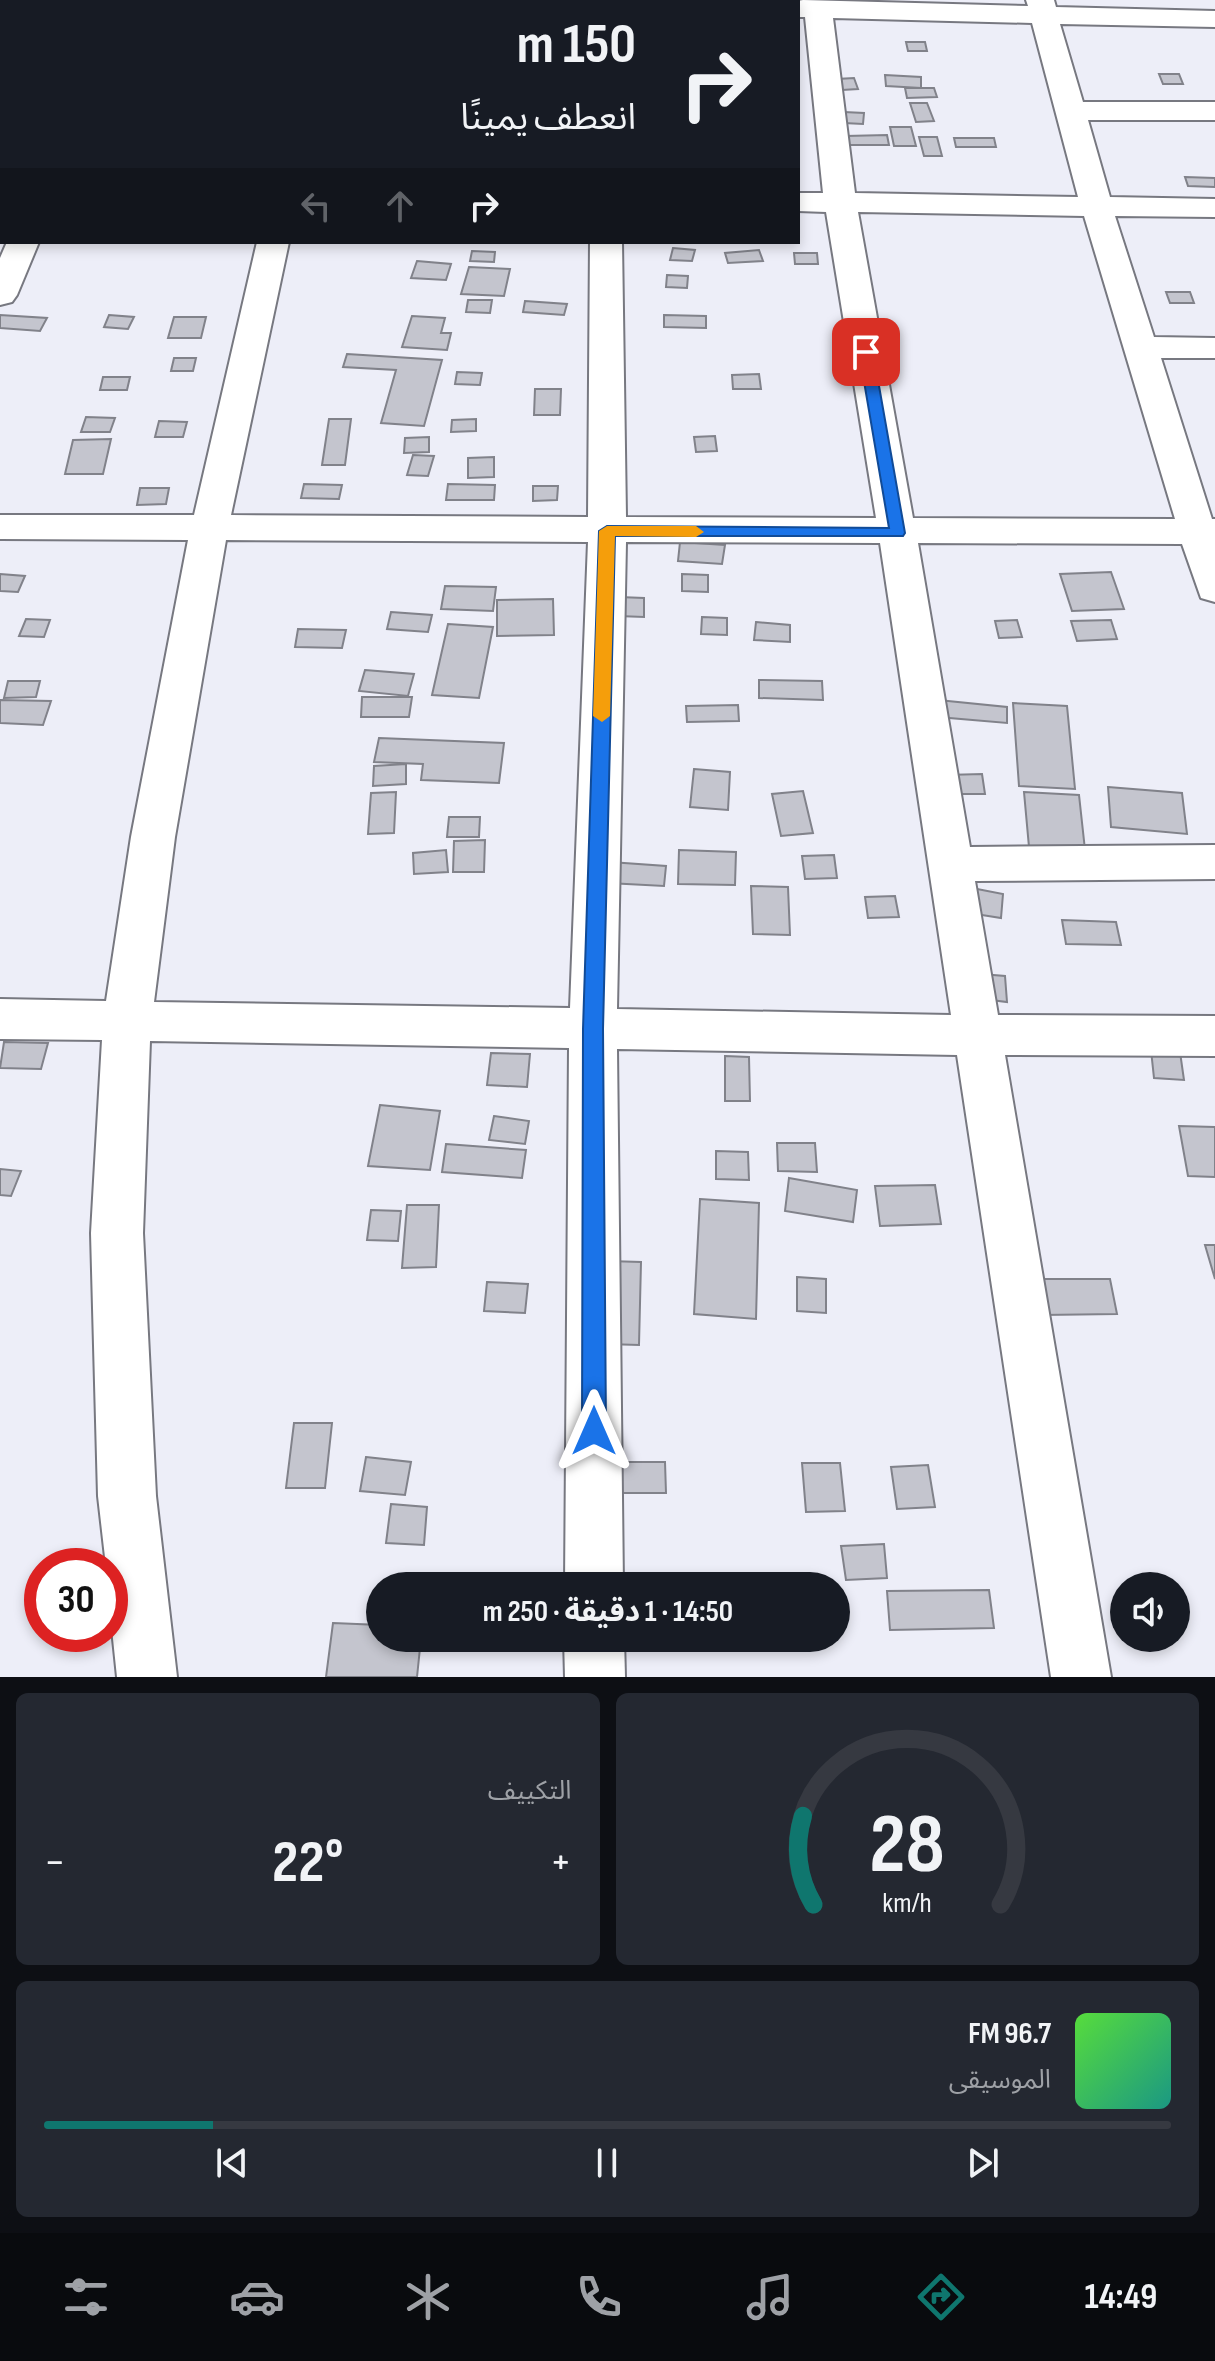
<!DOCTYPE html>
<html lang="ar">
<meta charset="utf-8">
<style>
body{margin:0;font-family:"Sofia Sans Condensed","Noto Sans Arabic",sans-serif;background:#242831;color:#f1f3f6;direction:rtl;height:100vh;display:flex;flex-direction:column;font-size:30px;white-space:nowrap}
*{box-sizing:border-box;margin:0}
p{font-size:26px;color:#9ea1a6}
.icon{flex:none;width:44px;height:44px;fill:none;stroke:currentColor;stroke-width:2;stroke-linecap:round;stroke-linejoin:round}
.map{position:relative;height:1677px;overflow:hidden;direction:ltr}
.side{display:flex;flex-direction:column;gap:16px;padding:16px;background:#0d0f14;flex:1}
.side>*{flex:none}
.hud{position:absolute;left:0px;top:0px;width:800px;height:244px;box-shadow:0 4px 12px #0003;direction:rtl;background:#171b24;color:#f1f3f6;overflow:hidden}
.fabs{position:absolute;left:1110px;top:1572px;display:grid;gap:16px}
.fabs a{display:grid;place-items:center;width:80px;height:80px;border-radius:50%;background:#171b24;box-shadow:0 4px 12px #0003;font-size:40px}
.speed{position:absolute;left:24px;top:1548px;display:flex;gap:16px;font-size:40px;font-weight:700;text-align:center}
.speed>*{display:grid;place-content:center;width:104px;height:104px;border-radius:50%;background:#171b24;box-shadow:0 4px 12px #0003;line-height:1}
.speed .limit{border:12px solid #d22;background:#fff;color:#111}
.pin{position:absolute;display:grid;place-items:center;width:68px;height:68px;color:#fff;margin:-34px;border-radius:16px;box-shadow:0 4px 12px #0006}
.me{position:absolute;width:88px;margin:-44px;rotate:0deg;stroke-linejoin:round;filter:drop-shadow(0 0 6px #0008)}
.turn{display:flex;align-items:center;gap:28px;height:168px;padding:0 32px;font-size:36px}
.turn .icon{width:104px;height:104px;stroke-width:2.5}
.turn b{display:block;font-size:56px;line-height:68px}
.lanes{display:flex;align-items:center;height:76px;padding:0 32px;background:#0003;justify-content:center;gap:40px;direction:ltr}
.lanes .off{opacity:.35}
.big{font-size:60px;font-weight:700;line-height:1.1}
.side .widget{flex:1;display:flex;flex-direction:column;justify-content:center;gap:12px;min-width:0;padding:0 28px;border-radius:12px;background:#242831}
.side .dial{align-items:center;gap:0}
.dial svg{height:208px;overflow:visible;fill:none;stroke:#363941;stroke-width:7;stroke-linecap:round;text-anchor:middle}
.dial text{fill:#f1f3f6;stroke:none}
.song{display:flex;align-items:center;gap:24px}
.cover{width:96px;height:96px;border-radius:12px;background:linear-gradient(135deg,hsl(110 70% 55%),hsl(170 70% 35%))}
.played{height:8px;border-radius:4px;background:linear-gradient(90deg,#0f766e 15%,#363941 15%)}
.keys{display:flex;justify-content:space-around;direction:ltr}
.heat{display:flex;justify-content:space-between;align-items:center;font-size:44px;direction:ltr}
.side .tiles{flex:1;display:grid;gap:16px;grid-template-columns:1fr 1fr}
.widget:last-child{grid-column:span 2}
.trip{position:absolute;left:366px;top:1572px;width:484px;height:80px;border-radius:40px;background:#171b24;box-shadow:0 4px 12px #0003;font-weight:700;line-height:80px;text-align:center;direction:rtl}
.menu{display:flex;height:128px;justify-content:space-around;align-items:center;background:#090b0e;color:#9ea1a6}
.menu .icon{width:56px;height:56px}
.menu .current{color:#0f766e}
.menu b{font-size:36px;color:#f1f3f6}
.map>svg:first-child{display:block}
</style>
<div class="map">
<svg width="1215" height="1677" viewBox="0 0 1215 1677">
<rect width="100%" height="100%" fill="#edeef8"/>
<g fill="#c4c5ce" stroke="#81828a" stroke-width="2">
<polygon points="906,42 925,42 927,51 908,51"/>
<polygon points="1159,74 1179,74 1183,84 1163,84"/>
<polygon points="885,75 921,77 921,88 886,86"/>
<polygon points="854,78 858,89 842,90 837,79"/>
<polygon points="905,88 934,88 937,97 907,98"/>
<polygon points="910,103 927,103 934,121 916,122"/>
<polygon points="844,112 864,113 863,124 844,123"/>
<polygon points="890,127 911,127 916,146 894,146"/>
<polygon points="887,135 889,145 848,145 846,136"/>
<polygon points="919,137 937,137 942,156 924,156"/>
<polygon points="954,138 994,138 996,147 956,147"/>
<polygon points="1185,177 1215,178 1215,187 1188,186"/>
<polygon points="673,248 695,250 692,261 670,260"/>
<polygon points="759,250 763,261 728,263 725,253"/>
<polygon points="472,251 495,252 494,262 470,261"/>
<polygon points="794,253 817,253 818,264 795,264"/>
<polygon points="417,261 451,264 446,280 411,278"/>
<polygon points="469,267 510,269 504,296 461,294"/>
<polygon points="667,275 688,276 687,288 666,287"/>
<polygon points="1166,292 1190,292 1194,303 1170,303"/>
<polygon points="468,300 492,300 490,313 466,312"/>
<polygon points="525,301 567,304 564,315 523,312"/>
<polygon points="109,315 134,317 128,329 104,327"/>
<polygon points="664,315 706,316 706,328 664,327"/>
<polygon points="0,316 0,315 47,318 40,331 0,328"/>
<polygon points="412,316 445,318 441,333 451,333 447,350 402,347"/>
<polygon points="174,317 206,317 201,338 168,338"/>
<polygon points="347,354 442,360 424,426 381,423 396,370 343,367"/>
<polygon points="174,358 196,358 193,371 171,371"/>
<polygon points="457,372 482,373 480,385 455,384"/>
<polygon points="759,374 761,389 733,389 732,375"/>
<polygon points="103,377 130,377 127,390 100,390"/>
<polygon points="535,389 561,389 560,415 534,415"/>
<polygon points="86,417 115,418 110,432 81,432"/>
<polygon points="329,419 351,419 345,465 322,465"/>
<polygon points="476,419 476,431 451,432 452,420"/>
<polygon points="159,421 187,422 183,437 155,437"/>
<polygon points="715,436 717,451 696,452 694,437"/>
<polygon points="429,437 429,452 404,453 405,438"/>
<polygon points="111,439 103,474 65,474 73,440"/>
<polygon points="413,455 434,456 428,476 407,475"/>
<polygon points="494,457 494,477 468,478 468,458"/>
<polygon points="304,484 342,485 339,499 301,498"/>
<polygon points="448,484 495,485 494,500 446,500"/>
<polygon points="533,486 558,486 557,500 533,501"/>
<polygon points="140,488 169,488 166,504 137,505"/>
<polygon points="680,542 725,545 722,564 678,561"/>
<polygon points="1111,572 1124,609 1072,611 1060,574"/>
<polygon points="0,574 25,576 18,592 0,591"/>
<polygon points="682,574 708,575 708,592 682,591"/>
<polygon points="445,586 496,587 493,611 441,609"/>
<polygon points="619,597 644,598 644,617 618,616"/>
<polygon points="553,599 554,635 497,636 497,600"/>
<polygon points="391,612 432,615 428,632 387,629"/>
<polygon points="702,617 727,618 727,635 701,634"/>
<polygon points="26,619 50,620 44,637 19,636"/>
<polygon points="1017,620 1022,637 999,638 995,621"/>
<polygon points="1111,620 1117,639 1077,641 1071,621"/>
<polygon points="756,622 790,625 790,642 754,640"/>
<polygon points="448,624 493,627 479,698 432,695"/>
<polygon points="298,629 346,630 342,648 295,647"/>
<polygon points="365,670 414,674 408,696 359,691"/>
<polygon points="759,680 822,681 823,700 759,698"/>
<polygon points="8,681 40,681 36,697 4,698"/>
<polygon points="362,697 412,697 409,717 361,717"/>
<polygon points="0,700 51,701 43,725 0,723"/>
<polygon points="938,700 1007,707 1007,723 938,717"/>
<polygon points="1013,703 1067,706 1075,789 1019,786"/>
<polygon points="738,705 739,721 687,722 686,706"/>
<polygon points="379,738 504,743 499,783 421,780 423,764 374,762"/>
<polygon points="406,764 406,784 373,786 374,766"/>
<polygon points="694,769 730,772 728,810 690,807"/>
<polygon points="982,774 985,794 949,794 946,775"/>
<polygon points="1108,787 1182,793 1187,834 1111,827"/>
<polygon points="803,791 813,833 781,836 772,794"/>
<polygon points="396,792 394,833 368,834 371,793"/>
<polygon points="1024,792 1079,795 1085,850 1029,847"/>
<polygon points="449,817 480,817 479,837 447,837"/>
<polygon points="485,840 484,872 453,872 454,841"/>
<polygon points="446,850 448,872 414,874 413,853"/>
<polygon points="679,850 736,852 735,885 678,884"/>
<polygon points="834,855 837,878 805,879 802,856"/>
<polygon points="610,862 666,866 664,886 608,883"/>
<polygon points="751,886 788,887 790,935 753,934"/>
<polygon points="972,888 1003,894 1001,918 969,913"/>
<polygon points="895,896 899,917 868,918 865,897"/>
<polygon points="1062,920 1116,922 1121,945 1066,944"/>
<polygon points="981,974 1005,976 1007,1002 983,999"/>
<polygon points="4,1042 48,1043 41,1069 0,1068"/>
<polygon points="1151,1050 1180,1052 1184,1080 1154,1078"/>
<polygon points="491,1053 530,1054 527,1087 487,1085"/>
<polygon points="725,1056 749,1057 750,1101 725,1101"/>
<polygon points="380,1105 440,1111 430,1170 368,1166"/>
<polygon points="494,1116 529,1121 525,1144 489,1140"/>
<polygon points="1179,1126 1215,1127 1215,1177 1188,1176"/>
<polygon points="777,1143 815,1143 817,1172 778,1171"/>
<polygon points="446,1144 526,1150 522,1178 442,1172"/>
<polygon points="716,1151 748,1152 749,1180 716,1179"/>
<polygon points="0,1169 21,1171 11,1196 0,1195"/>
<polygon points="789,1178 857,1190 853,1222 785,1211"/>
<polygon points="935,1185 941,1224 880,1226 875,1186"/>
<polygon points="700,1199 759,1203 756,1319 694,1314"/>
<polygon points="407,1205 439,1205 436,1267 402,1268"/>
<polygon points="371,1210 401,1211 398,1241 367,1240"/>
<polygon points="1205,1245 1215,1245 1215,1279"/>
<polygon points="608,1261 641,1262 639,1345 606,1344"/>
<polygon points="797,1277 826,1279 826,1313 797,1311"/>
<polygon points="1035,1279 1110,1279 1117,1314 1042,1315"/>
<polygon points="487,1282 528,1284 525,1313 484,1311"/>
<polygon points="294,1423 332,1423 325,1488 286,1488"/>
<polygon points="366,1457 411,1462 405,1495 360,1491"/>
<polygon points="611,1462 665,1462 666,1493 611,1493"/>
<polygon points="802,1463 840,1463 845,1511 806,1512"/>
<polygon points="928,1465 935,1507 897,1509 891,1467"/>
<polygon points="391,1504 427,1507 424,1545 386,1543"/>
<polygon points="884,1544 887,1578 846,1580 841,1546"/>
<polygon points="989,1590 994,1628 890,1630 887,1591"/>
<polygon points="333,1623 380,1625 380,1638 421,1638 417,1677 326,1677"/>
</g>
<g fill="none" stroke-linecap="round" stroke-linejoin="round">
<g stroke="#777880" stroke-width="4">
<g id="street">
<polygon points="98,0 126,0 97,2"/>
<rect x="318" y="0" width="28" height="2"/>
<rect x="476" y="0" width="28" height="2"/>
<rect x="588" y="0" width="28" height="2"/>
<path d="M803,0L1028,6L1026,0H1054L1056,7L1215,11V27L1060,24L1083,102H1215V120H1088L1110,197L1215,199V217L1115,216L1154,337L1215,338V358H1161L1212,519H1215V602L1201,598L1182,544L918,543L970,847L1215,845V879L975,881L998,1015L1215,1016V1056L1005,1055L1111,1677H1051L957,1055L617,1049L623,1586H565L569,1048L150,1041L143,1233L156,1496L177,1677H117L110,1610V1566H106L98,1496L91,1233L102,1040L0,1039V999L106,1001L131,837L188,540L0,539V515H194L257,242H289L231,515L588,517L590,242H622L626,517L876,518L826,212L798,211V193H823L805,17H798V2H793ZM833,18L1032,23L1078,197L855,193ZM858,212L1084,216L1175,519L913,518ZM226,540L588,542L570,1008L154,1002L175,837ZM626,542L880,543L951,1015L617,1009Z"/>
<rect x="0" y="182" width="2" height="18"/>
<polygon points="7,242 39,242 17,295 12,302 0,305 0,258"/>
<polygon points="564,1638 624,1638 625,1677 565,1677"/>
</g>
</g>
<use href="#street" fill="#fff" fill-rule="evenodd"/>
</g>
<polygon fill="#1a73e8" stroke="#114b97" stroke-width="2" points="866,348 873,352 905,533 903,536 615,536 603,1029 606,1431 602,1439 594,1442 586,1439 582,1431 583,1029 599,531 607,526 889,528 859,352"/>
<polygon fill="#f59e0b" points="607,526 696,526 704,532 696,537 615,536 610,716 602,722 593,716 599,531"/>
</svg>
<div class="fabs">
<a><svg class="icon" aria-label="sound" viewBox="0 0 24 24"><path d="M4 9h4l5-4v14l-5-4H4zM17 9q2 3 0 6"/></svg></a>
</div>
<div class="speed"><div class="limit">30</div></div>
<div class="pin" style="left:866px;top:352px;background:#d93025"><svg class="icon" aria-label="arrive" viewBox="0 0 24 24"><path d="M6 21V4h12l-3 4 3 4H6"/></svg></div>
<svg class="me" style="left:594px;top:1431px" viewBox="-20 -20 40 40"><path d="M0-17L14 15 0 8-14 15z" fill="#1a73e8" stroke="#fff" stroke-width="4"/></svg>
<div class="trip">14:50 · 1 دقيقة · 250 m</div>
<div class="hud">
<div class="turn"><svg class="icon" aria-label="right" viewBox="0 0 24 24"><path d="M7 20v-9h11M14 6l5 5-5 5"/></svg><div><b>150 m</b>انعطف يمينًا</div></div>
<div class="lanes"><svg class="icon off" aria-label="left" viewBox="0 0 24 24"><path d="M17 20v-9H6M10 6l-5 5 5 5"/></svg><svg class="icon off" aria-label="ahead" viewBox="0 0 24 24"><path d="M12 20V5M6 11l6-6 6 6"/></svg><svg class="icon" aria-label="right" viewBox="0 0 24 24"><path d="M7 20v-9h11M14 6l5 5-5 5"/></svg></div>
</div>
</div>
<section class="side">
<div class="tiles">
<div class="widget dial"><svg viewBox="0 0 100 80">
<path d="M14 69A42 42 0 1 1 86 69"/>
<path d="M14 69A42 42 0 0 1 10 35" stroke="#0f766e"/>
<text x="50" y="56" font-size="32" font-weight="700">28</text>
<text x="50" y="72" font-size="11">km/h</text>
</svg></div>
<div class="widget"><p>التكييف</p>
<div class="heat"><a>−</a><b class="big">22°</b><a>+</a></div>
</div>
<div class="widget">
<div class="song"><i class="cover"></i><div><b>96.7 FM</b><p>الموسيقى</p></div></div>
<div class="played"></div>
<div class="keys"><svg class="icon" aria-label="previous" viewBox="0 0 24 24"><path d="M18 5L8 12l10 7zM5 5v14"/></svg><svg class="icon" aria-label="pause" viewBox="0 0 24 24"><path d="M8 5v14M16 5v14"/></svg><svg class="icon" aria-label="next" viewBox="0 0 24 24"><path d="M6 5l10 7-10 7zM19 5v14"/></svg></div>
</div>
</div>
</section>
<nav class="menu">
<b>14:49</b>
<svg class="icon current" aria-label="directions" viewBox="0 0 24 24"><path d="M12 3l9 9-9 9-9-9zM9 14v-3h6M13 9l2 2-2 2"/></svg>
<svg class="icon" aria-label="music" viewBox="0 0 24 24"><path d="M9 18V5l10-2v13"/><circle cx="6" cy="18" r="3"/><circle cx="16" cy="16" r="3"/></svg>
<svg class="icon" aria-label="phone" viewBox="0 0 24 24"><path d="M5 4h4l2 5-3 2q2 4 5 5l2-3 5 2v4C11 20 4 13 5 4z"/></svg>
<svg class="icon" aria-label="climate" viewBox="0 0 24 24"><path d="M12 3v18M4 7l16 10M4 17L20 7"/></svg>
<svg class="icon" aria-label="car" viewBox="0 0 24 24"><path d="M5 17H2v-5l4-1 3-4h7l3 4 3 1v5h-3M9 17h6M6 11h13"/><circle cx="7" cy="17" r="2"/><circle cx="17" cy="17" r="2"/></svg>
<svg class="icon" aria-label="filters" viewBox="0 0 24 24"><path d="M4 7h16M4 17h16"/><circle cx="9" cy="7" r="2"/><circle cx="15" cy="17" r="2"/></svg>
</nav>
